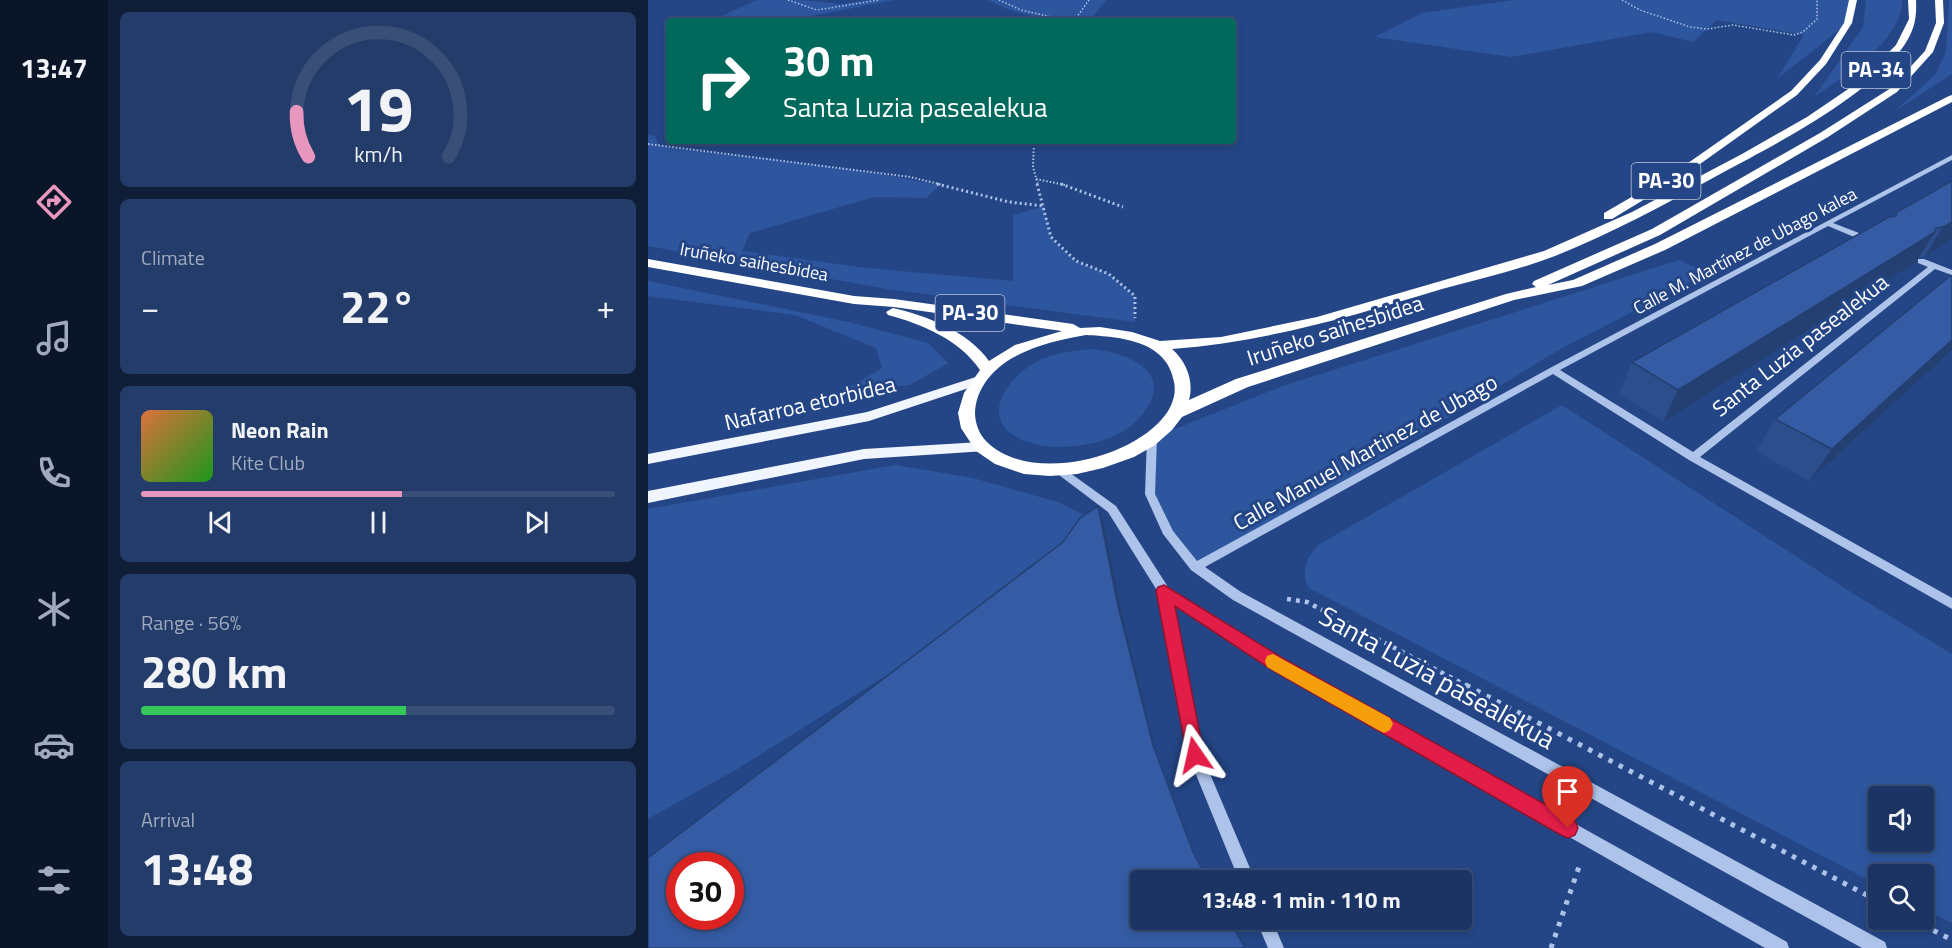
<!DOCTYPE html>
<meta charset="utf-8">
<style>
body{margin:0;font-family:"Titillium Web",sans-serif;background:#243c6a;color:#f1f3f6;height:100vh;display:flex;flex-direction:column;font-size:22px;white-space:nowrap}
*{box-sizing:border-box;margin:0}
p{font-size:20px;color:#a0aabf}
.icon{flex:none;width:33px;height:33px;fill:none;stroke:currentColor;stroke-width:2;stroke-linecap:round;stroke-linejoin:round}
.map{position:relative;flex:1;overflow:hidden}
.sheet{display:flex;flex-direction:column;gap:12px;padding:12px;background:#0f1d37;width:540px}
.sheet>*{flex:none}
.banner{position:absolute;left:18px;top:18px;width:570px;height:126px;border-radius:6px;box-shadow:0 3px 9px #0003,0 0 0 2px #394f78;background:#00695c;color:#fff;overflow:hidden}
.tools{position:absolute;left:1220px;top:786px;display:grid;gap:12px}
.tools a{display:grid;place-items:center;width:66px;height:66px;border-radius:6px;background:#1b3464;box-shadow:0 3px 9px #0003,0 0 0 2px #394f78;font-size:30px}
.speed{position:absolute;left:18px;top:852px;display:flex;gap:12px;font-size:30px;font-weight:700;text-align:center}
.speed>*{display:grid;place-content:center;width:78px;height:78px;border-radius:50%;background:#1b3464;box-shadow:0 3px 9px #0003,0 0 0 2px #394f78;line-height:1}
.speed .limit{border:9px solid #d22;background:#fff;color:#111}
.pin{position:absolute;display:grid;place-items:center;width:51px;height:51px;color:#fff;margin:-62px -26px;border-radius:50% 50% 50% 0;rotate:-45deg;box-shadow:0 0 6px #0007}
.pin .icon{rotate:45deg}
.me{position:absolute;width:66px;margin:-33px;rotate:349deg;stroke-linejoin:round;filter:drop-shadow(0 0 4px #0008)}
.turn{display:flex;align-items:center;gap:21px;height:126px;padding:0 18px;font-size:27px}
.turn .icon{width:78px;height:78px;stroke-width:2.5}
.turn b{display:block;font-size:42px;line-height:51px}
.big{font-size:45px;font-weight:700;line-height:1.1}
.sheet .tile{flex:1;display:flex;flex-direction:column;justify-content:center;gap:9px;min-width:0;padding:0 21px;border-radius:9px;background:#243c6a}
.sheet .dial{align-items:center;gap:0}
.dial svg{height:156px;overflow:visible;fill:none;stroke:#394f78;stroke-width:7;stroke-linecap:round;text-anchor:middle}
.dial text{fill:#f1f3f6;stroke:none}
.song{display:flex;align-items:center;gap:18px}
.cover{width:72px;height:72px;border-radius:9px;background:linear-gradient(135deg,hsl(20 70% 55%),hsl(120 70% 35%))}
.played{height:6px;border-radius:3px;background:linear-gradient(90deg,#e797bd 55%,#394f78 55%)}
.keys{display:flex;justify-content:space-around;direction:ltr}
.heat{display:flex;justify-content:space-between;align-items:center;font-size:33px;direction:ltr}
.charge{height:9px;border-radius:4px;background:linear-gradient(90deg,#34c759 56%,#394f78 0)}
.trip{position:absolute;left:482px;top:870px;width:342px;height:60px;border-radius:6px;background:#1b3464;box-shadow:0 3px 9px #0003,0 0 0 2px #394f78;font-weight:700;line-height:60px;text-align:center}
main{display:flex;flex:1;min-height:0}
.dock{display:flex;flex-direction:column;width:108px;justify-content:space-around;align-items:center;background:#0b1528;color:#a0aabf}
.dock .icon{width:42px;height:42px}
.dock .current{color:#e797bd}
.dock b{font-size:27px;color:#f1f3f6}
.map>svg:first-child{display:block}
</style>
<main>
<nav class="dock">
<b>13:47</b>
<svg class="icon current" aria-label="directions" viewBox="0 0 24 24"><path d="M12 3l9 9-9 9-9-9zM9 14v-3h6M13 9l2 2-2 2"/></svg>
<svg class="icon" aria-label="music" viewBox="0 0 24 24"><path d="M9 18V5l10-2v13"/><circle cx="6" cy="18" r="3"/><circle cx="16" cy="16" r="3"/></svg>
<svg class="icon" aria-label="phone" viewBox="0 0 24 24"><path d="M5 4h4l2 5-3 2q2 4 5 5l2-3 5 2v4C11 20 4 13 5 4z"/></svg>
<svg class="icon" aria-label="climate" viewBox="0 0 24 24"><path d="M12 3v18M4 7l16 10M4 17L20 7"/></svg>
<svg class="icon" aria-label="car" viewBox="0 0 24 24"><path d="M5 17H2v-5l4-1 3-4h7l3 4 3 1v5h-3M9 17h6M6 11h13"/><circle cx="7" cy="17" r="2"/><circle cx="17" cy="17" r="2"/></svg>
<svg class="icon" aria-label="filters" viewBox="0 0 24 24"><path d="M4 7h16M4 17h16"/><circle cx="9" cy="7" r="2"/><circle cx="15" cy="17" r="2"/></svg>
</nav>
<section class="sheet">
<div class="tile dial"><svg viewBox="0 0 100 80">
<path d="M14 69A42 42 0 1 1 86 69"/>
<path d="M14 69A42 42 0 0 1 8 46" stroke="#e797bd"/>
<text x="50" y="56" font-size="32" font-weight="700">19</text>
<text x="50" y="72" font-size="11">km/h</text>
</svg></div>
<div class="tile"><p>Climate</p>
<div class="heat"><a>−</a><b class="big">22°</b><a>+</a></div>
</div>
<div class="tile">
<div class="song"><i class="cover"></i><div><b>Neon Rain</b><p>Kite Club</p></div></div>
<div class="played"></div>
<div class="keys"><svg class="icon" aria-label="previous" viewBox="0 0 24 24"><path d="M18 5L8 12l10 7zM5 5v14"/></svg><svg class="icon" aria-label="pause" viewBox="0 0 24 24"><path d="M8 5v14M16 5v14"/></svg><svg class="icon" aria-label="next" viewBox="0 0 24 24"><path d="M6 5l10 7-10 7zM19 5v14"/></svg></div>
</div>
<div class="tile"><p>Range · 56%</p><b class="big">280 km</b><div class="charge"></div></div>
<div class="tile"><p>Arrival</p><b class="big">13:48</b></div>
</section>
<div class="map">
<svg width="1304" height="948" viewBox="0 0 1304 948">
<rect width="100%" height="100%" fill="#244686"/>
<g fill="#2e569e" fill-rule="evenodd">
<polygon points="109,0 152,0 194,4 218,0 247,0 136,21 70,21 67,19"/>
<path d="M340,0H458L442,21C407,21 371,17 340,0Z"/>
<polygon points="866,0 1203,0 1200,23 1129,79 1156,35 1069,20 1045,42 1004,32 863,57 727,37 774,13"/>
<path d="M1218,0H1254C1255,40 1196,76 1166,97L1215,27Z"/>
<polygon points="1301,0 1304,0 1304,74 1247,111 1287,75 1298,52"/>
<polygon points="0,135 7,136 11,146 209,170 292,185 278,198 226,197 102,233 94,251 219,268 365,281 365,215 396,206 403,237 428,261 461,274 487,296 487,322 239,289 0,246"/>
<polygon points="1031,260 1059,273 909,351 627,523 547,567 502,494 504,438 635,386"/>
<polygon points="0,281 205,323 280,343 300,363 262,385 194,392 234,368 228,348 147,315 0,296"/>
<path d="M443,349C482,353 530,373 492,417C480,432 458,441 440,444C419,448 398,449 377,441C326,421 360,374 394,359C410,352 426,351 443,349Z"/>
<path d="M914,405L1206,594L1304,654V923L1275,908V874H1230V885L661,588C652,571 658,559 670,545ZM1230,796H1275V842H1230Z"/>
<polygon points="247,465 325,478 410,502 456,525 437,536 422,560 91,768 0,819 0,509"/>
</g>
<g fill="none" stroke-linecap="round" stroke-linejoin="round">
<g stroke="#aec3e9" stroke-width="1.5" stroke-dasharray="1.5 2" stroke-linecap="butt">
<polyline points="140,0 169,10 231,0"/>
<polyline points="351,0 373,10 421,21"/>
<polyline points="974,0 992,10 1042,27 1059,29 1085,25 1146,35 1155,32 1169,19 1169,0"/>
<polyline points="426,21 441,0"/>
</g>
<g stroke="#aec3e9" stroke-width="2" stroke-dasharray="1.5 2" stroke-linecap="butt">
<polyline points="386,141 385,167 390,185"/>
<polyline points="0,144 262,177 295,185"/>
<polyline points="388,179 417,185"/>
</g>
<g stroke="#aec3e9" stroke-width="3" stroke-dasharray="2 3" stroke-linecap="butt">
<polyline points="289,184 361,202 396,206"/>
<polyline points="389,184 403,237 428,261 461,274 487,296 487,318"/>
<polyline points="413,184 475,207"/>
</g>
<polyline stroke="#aec3e9" stroke-width="4.5" stroke-dasharray="4 5" stroke-linecap="butt" points="639,599 659,602 821,687"/>
<g stroke="#aec3e9" stroke-width="5" stroke-dasharray="4.5 7" stroke-linecap="butt">
<polyline points="818,685 1230,901"/>
<polyline points="1265,920 1304,940"/>
<polyline points="903,948 933,861"/>
</g>
<g fill="#aec3e9" fill-rule="evenodd">
<polygon points="1304,155 1304,160 1185,223 1224,238 1224,242 1218,242 1180,226 912,370 1045,452 1280,267 1270,263 1270,259 1276,259 1304,270 1304,275 1287,269 1052,457 1304,598 1304,609 1041,460 905,374 557,567 593,592 1237,942 1239,948 1214,948 585,600 543,570 515,534 497,494 499,438 504,435 509,438 507,494 525,531 549,561 902,368"/>
<polygon points="411,465 468,506 520,587 635,661 1139,942 1141,948 1117,948 625,669 524,603 554,755 607,880 591,880 540,755 510,592 460,512 407,472 406,469"/>
<polygon points="608,920 624,920 636,948 620,948"/>
</g>
<g fill="#f1f5fe" fill-rule="evenodd">
<polygon points="331,376 336,377 338,380 336,383 221,421 0,464 0,454 219,412"/>
<polygon points="333,442 338,443 340,447 338,451 216,459 0,503 0,491 216,449"/>
</g>
<g fill="#fff" fill-rule="evenodd">
<polygon points="1201,0 1209,0 1204,23 1178,64 1149,95 1038,174 964,219 956,219 956,213 1030,170 1143,91 1172,60 1196,23"/>
<path d="M1260,0H1268C1269,19 1266,31 1255,47C1220,97 1128,144 1074,173C1019,203 965,233 907,256C871,270 831,279 794,289C705,316 617,342 524,349C539,362 546,382 541,400L588,379L858,294L888,287L884,284L886,281L1004,229L1172,133L1243,88L1277,51L1288,23L1287,0H1295L1296,23L1285,52L1249,92L1180,137L1012,235L900,285L925,280L1007,244L1301,96L1304,95V102L1017,250L934,286L866,300L600,387L534,417L524,430L507,445L486,457L455,468L429,474L402,476L376,474L347,464L328,451L313,428L310,413L316,393L332,370C312,340 274,324 240,315L238,312L245,308C279,316 320,331 341,361L367,345L414,331L246,307L206,304L0,267V259L206,296L246,299L425,324L432,328L452,327L484,332L512,341L573,337L669,317L896,251L984,212L1094,154L1159,117L1212,81L1248,45L1261,19ZM438,335C472,337 519,340 526,382C529,395 523,409 514,419C479,460 381,483 339,442C329,432 325,417 328,404C339,356 397,342 438,335Z"/>
</g>
</g>
<g fill="#2d4e8c">
<polygon points="1304,181 1304,239 1276,257 1271,257 1268,262 1015,422 971,394 984,362 1246,217 1249,212"/>
<polygon points="1304,350 1161,481 1108,451 1127,419"/>
</g>
<g fill="#244072">
<polygon points="1304,222 1304,239 1276,257 1295,227"/>
<polygon points="1287,232 1268,262 1015,422 1030,390"/>
<polygon points="1304,340 1304,350 1161,481 1184,449"/>
<polygon points="450,506 456,525 476,623 510,761 505,745 470,606"/>
</g>
<g fill="#345ba3" stroke="#244072" stroke-width="1.5" fill-rule="evenodd">
<polygon points="1304,181 1304,222 1295,227 1288,228 1287,232 1030,390 984,362 1241,217 1248,216 1249,212"/>
<polygon points="1302,276 1304,277 1304,340 1184,449 1127,419"/>
<path d="M450,506L470,606L505,745L545,852L560,880H492V920H581L597,948H0V858L415,542L432,518ZM32,866H82V916H32Z"/>
</g>
<polygon fill="#e11d48" stroke="#92132f" stroke-width="1.5" points="516,585 636,659 927,821 930,828 927,835 920,838 913,835 624,670 527,606 556,755 554,761 547,764 540,761 508,591 510,587"/>
<polygon fill="#f59e0b" points="625,654 742,718 745,724 742,730 736,733 730,730 619,667 617,661 619,656"/>
<g text-anchor="middle" stroke-width="6" stroke-linejoin="round" paint-order="stroke">
<g font-size="18" fill="#fff" stroke="#244686">
<text transform="translate(1097 251) rotate(-28)" y="6">Calle M. Martínez de Ubago kalea</text>
<text transform="translate(106 262) rotate(10)" y="6">Iruñeko saihesbidea</text>
</g>
<g fill="#244686" stroke="#bdc8db" stroke-width="1.5">
<rect x="1193.5" y="52" width="69" height="36" rx="4.5"/>
<rect x="983.5" y="163" width="69" height="36" rx="4.5"/>
<rect x="287.5" y="295" width="69" height="36" rx="4.5"/>
</g>
<g font-size="21" font-weight="bold" fill="#fff">
<text x="1228" y="77">PA-34</text>
<text x="1018" y="188">PA-30</text>
<text x="322" y="320">PA-30</text>
</g>
<g font-size="22" fill="#fff" stroke="#244686">
<text transform="translate(687 330) rotate(-18)" y="8">Iruñeko saihesbidea</text>
<text transform="translate(1152 345) rotate(-38)" y="8">Santa Luzia pasealekua</text>
<text transform="translate(162 403) rotate(-13)" y="8">Nafarroa etorbidea</text>
<text transform="translate(717 452) rotate(-29)" y="8">Calle Manuel Martinez de Ubago</text>
</g>
<g font-size="27" fill="#fff" stroke="#244686">
<text transform="translate(789 678) rotate(29)" y="9">Santa Luzia pasealekua</text>
</g>
</g>
</svg>
<div class="tools">
<a><svg class="icon" aria-label="sound" viewBox="0 0 24 24"><path d="M4 9h4l5-4v14l-5-4H4zM17 9q2 3 0 6"/></svg></a>
<a><svg class="icon" aria-label="search" viewBox="0 0 24 24"><circle cx="10" cy="10" r="6"/><path d="M15 15l6 6"/></svg></a>
</div>
<div class="speed"><div class="limit">30</div></div>
<div class="pin" style="left:920px;top:828px;background:#d93025"><svg class="icon" aria-label="arrive" viewBox="0 0 24 24"><path d="M6 21V4h12l-3 4 3 4H6"/></svg></div>
<svg class="me" style="left:547px;top:755px" viewBox="-20 -20 40 40"><path d="M0-17L14 15 0 8-14 15z" fill="#e11d48" stroke="#fff" stroke-width="4"/></svg>
<div class="trip">13:48 · 1 min · 110 m</div>
<div class="banner">
<div class="turn"><svg class="icon" aria-label="right" viewBox="0 0 24 24"><path d="M7 20v-9h11M14 6l5 5-5 5"/></svg><div><b>30 m</b>Santa Luzia pasealekua</div></div>
</div>
</div>
</main>
